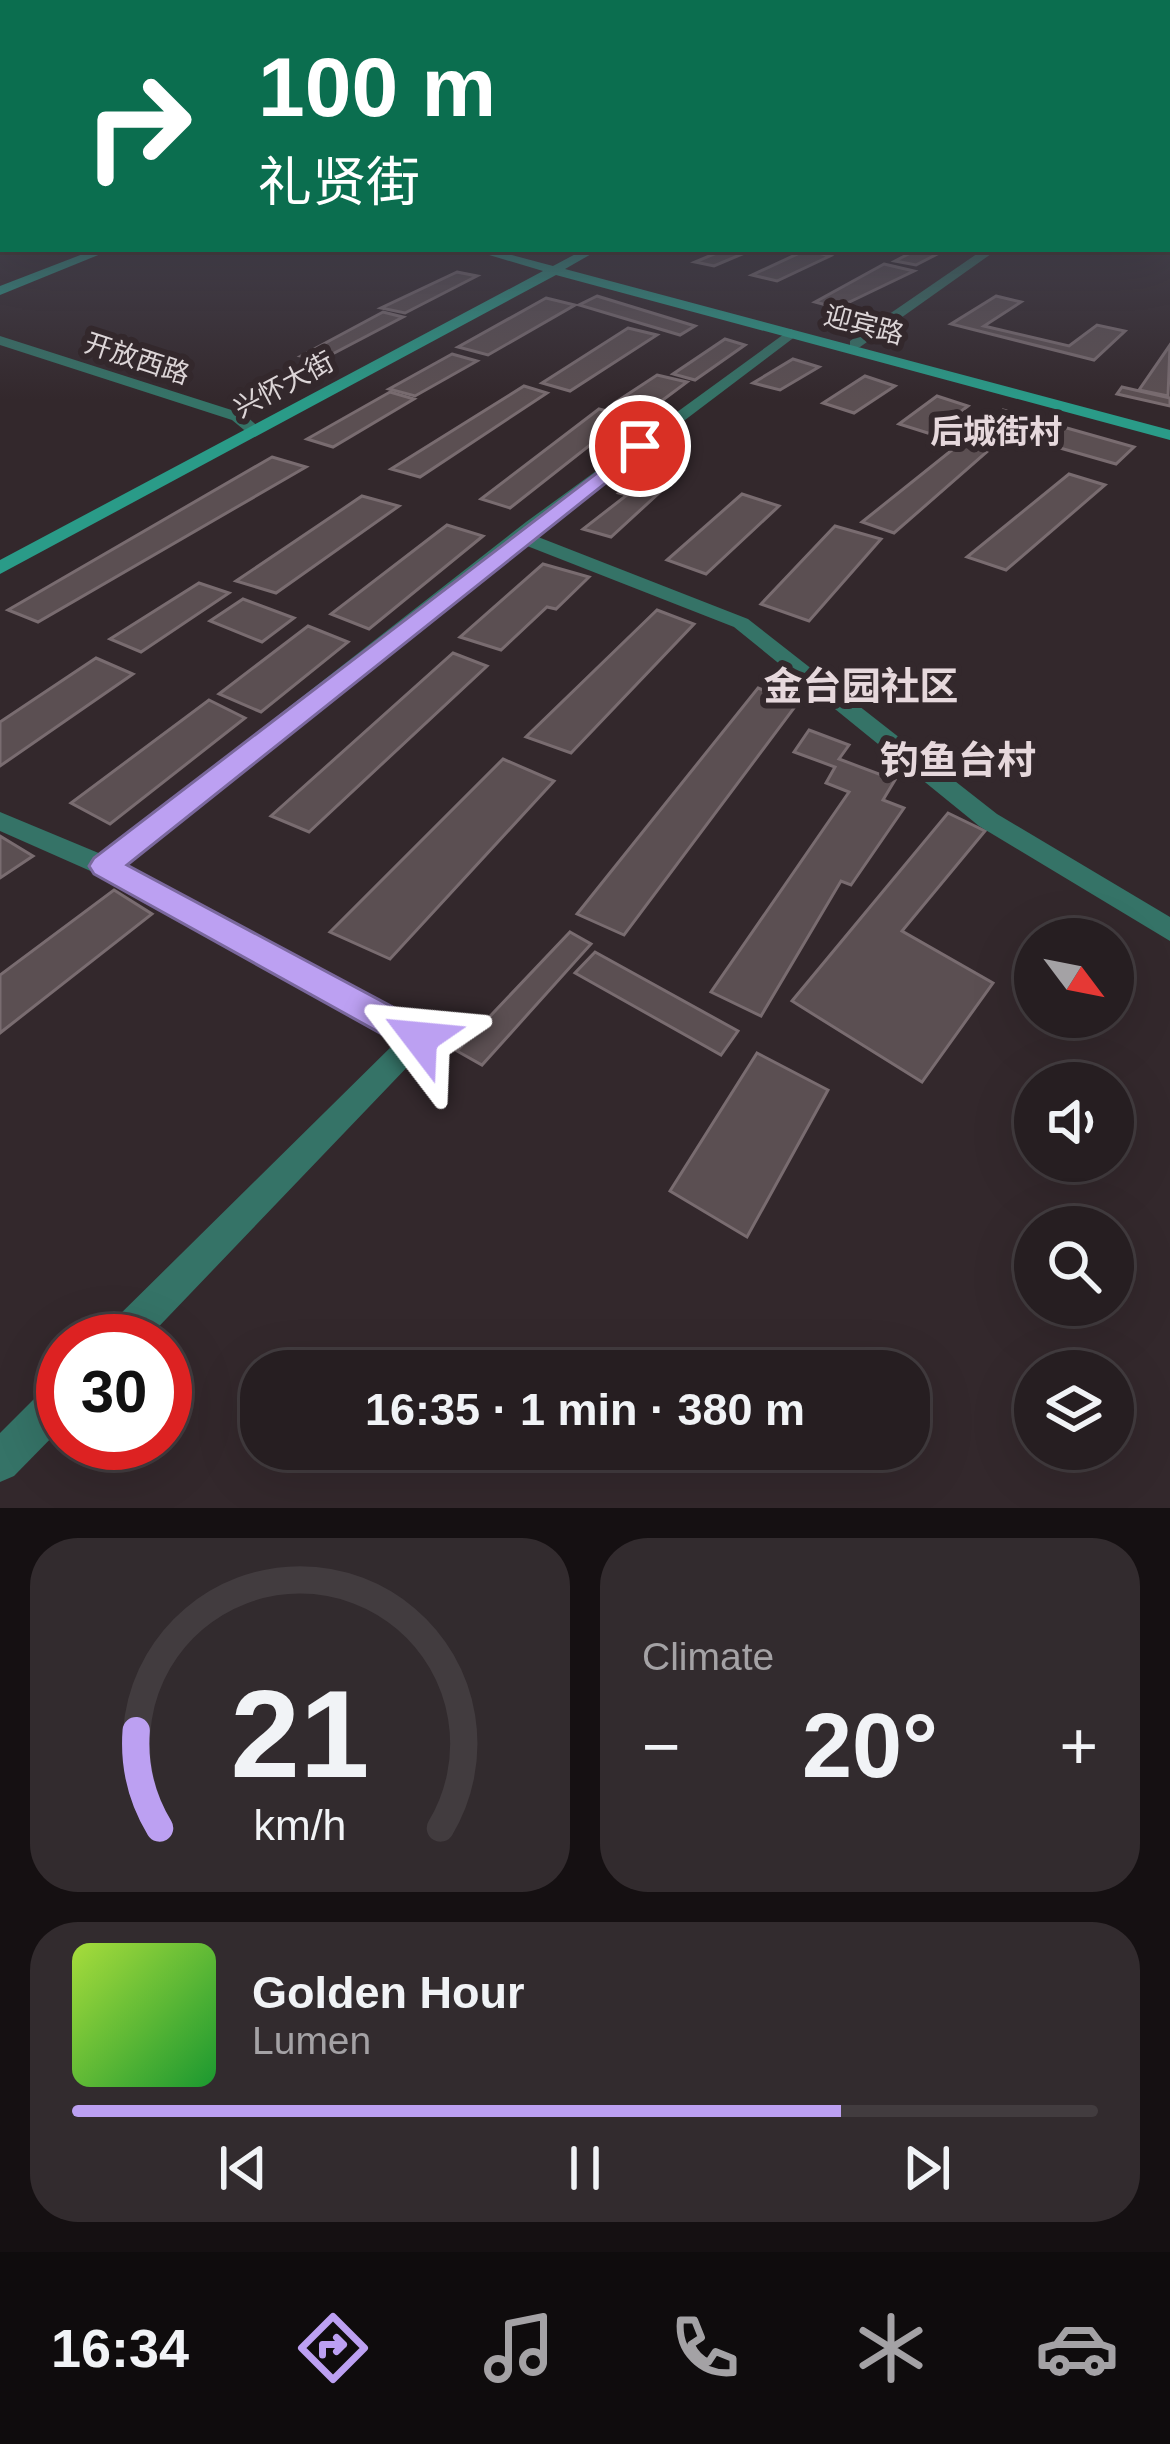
<!DOCTYPE html>
<html lang="en">
<head>
<meta charset="utf-8">
<style>
	body { margin:0; font-family:Helvetica,"Noto Sans SC",sans-serif; background:#322b2e; color:#f1f3f6; height:100vh; display:flex; flex-direction:column; font-size:45px; white-space:nowrap }
	* { box-sizing:border-box; margin:0 }
	p { font-size:39px; color:#a4a2a5 }
	.icon { flex:none; width:66px; height:66px; fill:none; stroke:currentColor; stroke-width:2; stroke-linecap:round; stroke-linejoin:round }
	.map { position:relative; height:1508px; overflow:hidden }
	.drawer { display:flex; flex-direction:column; gap:30px; padding:30px; background:#151012; flex:1 }
	.drawer>* { flex:none }
	.guide { position:absolute; left:0px; top:0px; width:1170px; height:252px; box-shadow:0 12px 48px #0002,0 0 0 3px #423c3f; background:#0b6e4f; color:#fff; overflow:hidden }
	.needle { width:78px; rotate:122deg }
	.tools { position:absolute; left:1014px; top:918px; display:grid; gap:24px }
	.tools a { display:grid; place-items:center; width:120px; height:120px; border-radius:50%; background:#261e21; box-shadow:0 12px 48px #0002,0 0 0 3px #423c3f; font-size:60px }
	.speed { position:absolute; left:36px; top:1314px; display:flex; gap:24px; font-size:60px; font-weight:700; text-align:center }
	.speed>* { display:grid; place-content:center; width:156px; height:156px; border-radius:50%; background:#261e21; box-shadow:0 12px 48px #0002,0 0 0 3px #423c3f; line-height:1 }
	.speed .limit { border:18px solid #d22; background:#fff; color:#111 }
	.pin { position:absolute; display:grid; place-items:center; width:102px; height:102px; color:#fff; margin:-51px; border:6px solid #fff; border-radius:50%; box-shadow:0 3px 12px #0007 }
	.me { position:absolute; width:132px; margin:-66px; rotate:299deg; stroke-linejoin:round; filter:drop-shadow(0 0 9px #0008) }
	.turn { display:flex; align-items:center; gap:42px; height:252px; padding:0 60px; font-size:54px }
	.turn .icon { width:156px; height:156px; stroke-width:2.5 }
	.turn b { display:block; font-size:84px; line-height:102px }
	.big { font-size:90px; font-weight:600; line-height:1.1 }
	.drawer .tile { flex:1; display:flex; flex-direction:column; justify-content:center; gap:18px; min-width:0; padding:0 42px; border-radius:48px; background:#322b2e }
	.drawer .dial { align-items:center; gap:0 }
	.dial svg { height:312px; overflow:visible; fill:none; stroke:#423c3f; stroke-width:7; stroke-linecap:round; text-anchor:middle }
	.dial text { fill:#f1f3f6; stroke:none }
	.song { display:flex; align-items:center; gap:36px }
	.cover { width:144px; height:144px; border-radius:18px; background:linear-gradient(135deg,hsl(80 70% 55%),hsl(130 70% 35%)) }
	.played { height:12px; border-radius:6px; background:linear-gradient(90deg,#bca0f2 75%,#423c3f 75%) }
	.keys { display:flex; justify-content:space-around; direction:ltr }
	.heat { display:flex; justify-content:space-between; align-items:center; font-size:66px; direction:ltr }
	.drawer .tiles { flex:1; display:grid; gap:30px; grid-template-columns:1fr 1fr }
	.tile:last-child { grid-column:span 2 }
	.trip { position:absolute; left:240px; top:1350px; width:690px; height:120px; border-radius:48px; background:#261e21; box-shadow:0 12px 48px #0002,0 0 0 3px #423c3f; font-weight:600; line-height:120px; text-align:center }
	.menu { display:flex; height:192px; justify-content:space-around; align-items:center; background:#0f0c0d; color:#a4a2a5 }
	.menu .icon { width:84px; height:84px }
	.menu .selected { color:#bca0f2 }
	.menu b { font-size:54px; color:#f1f3f6 }
	.map>svg:first-child { display:block }
</style>
</head>
<body>
<div class="map">
<svg width="1170" height="1508" viewBox="0 0 1170 1508">
	<rect width="100%" height="100%" fill="#33282c"/>
	<g fill="#5b4f52" stroke="#796c70" stroke-width="3">
		<polygon points="726,249 754,249 714,266 695,262"/>
		<polygon points="918,249 947,249 916,265 895,261"/>
		<polygon points="806,250 830,256 777,281 752,275"/>
		<polygon points="884,264 914,271 837,308 815,302"/>
		<polygon points="457,272 477,276 405,313 381,308"/>
		<polygon points="597,296 695,326 680,335 579,305"/>
		<polygon points="996,296 1021,302 984,326 1069,346 1097,325 1125,331 1094,360 951,324"/>
		<polygon points="546,298 575,305 488,355 458,347"/>
		<polygon points="383,312 403,317 321,360 301,356"/>
		<polygon points="628,328 657,335 570,391 542,383"/>
		<polygon points="725,339 745,345 695,380 673,374"/>
		<polygon points="1170,345 1168,396 1139,390"/>
		<polygon points="452,354 477,361 415,396 389,389"/>
		<polygon points="793,359 819,367 780,390 753,383"/>
		<polygon points="657,375 687,382 648,411 616,402"/>
		<polygon points="865,376 895,386 854,413 823,403"/>
		<polygon points="524,386 547,393 420,477 391,469"/>
		<polygon points="1122,387 1170,398 1170,406 1117,394"/>
		<polygon points="390,392 414,399 333,447 307,439"/>
		<polygon points="937,396 968,406 931,434 899,424"/>
		<polygon points="599,409 627,416 510,508 481,499"/>
		<polygon points="1003,410 1134,447 1116,464 983,426"/>
		<polygon points="962,442 989,450 894,533 862,522"/>
		<polygon points="272,457 306,467 38,622 8,610"/>
		<polygon points="656,463 683,471 611,537 583,529 627,495 619,493"/>
		<polygon points="1069,474 1105,485 1006,570 967,557"/>
		<polygon points="742,494 779,506 706,574 667,560"/>
		<polygon points="362,496 399,506 276,593 236,581"/>
		<polygon points="447,525 483,536 369,629 331,614"/>
		<polygon points="835,526 881,539 809,621 761,604"/>
		<polygon points="543,564 589,577 556,609 547,607 501,650 460,637"/>
		<polygon points="199,583 229,593 141,652 110,639"/>
		<polygon points="243,599 294,618 262,642 210,621"/>
		<polygon points="657,610 694,624 571,753 526,737"/>
		<polygon points="308,626 348,642 261,712 219,694"/>
		<polygon points="453,653 487,666 309,832 271,816"/>
		<polygon points="96,658 133,674 0,766 0,722"/>
		<polygon points="758,688 797,704 624,935 577,914"/>
		<polygon points="209,700 245,718 110,824 71,803"/>
		<polygon points="809,730 849,745 839,759 895,780 883,800 904,808 851,885 841,881 761,1016 711,992 849,792 826,783 835,767 794,752"/>
		<polygon points="503,759 554,781 390,959 330,932"/>
		<polygon points="948,813 985,831 902,931 993,983 922,1082 792,1001"/>
		<polygon points="0,836 33,856 0,878"/>
		<polygon points="114,890 152,914 0,1033 0,975"/>
		<polygon points="570,932 591,944 482,1065 457,1051"/>
		<polygon points="595,952 738,1031 721,1055 575,973"/>
		<polygon points="757,1053 828,1090 747,1237 670,1191"/>
	</g>
	<g fill="none" stroke-linecap="round" stroke-linejoin="round">
		<g fill="#357367" fill-rule="evenodd">
			<rect x="1167" y="238" width="3" height="8"/>
			<polygon points="984,249 998,249 860,347 850,347 850,341"/>
			<polygon points="791,329 798,333 796,336 533,535 748,619 997,814 1170,917 1170,941 979,826 734,627 522,544 123,865 431,1029 435,1038 145,1341 100,1341 106,1328 398,1040 95,873 0,831 0,812 101,854 526,522"/>
			<polygon points="63,1378 63,1426 14,1476 0,1482 0,1433 49,1384"/>
		</g>
		<polygon fill="#357367" fill-rule="evenodd" points="0,336 244,414 263,431 249,434 232,420 0,345"/>
		<g fill="#2a9b88" fill-rule="evenodd">
			<polygon points="96,249 113,249 0,295 0,286"/>
			<polygon points="469,249 489,249 553,266 585,249 600,249 565,269 1170,430 1170,440 556,275 0,574 0,560 543,271"/>
		</g>
	</g>
	<linearGradient id="sky" x2="0" y2="1"><stop stop-color="#1c1618"/><stop offset="0.47" stop-color="#4a4856"/><stop offset="1" stop-color="#4a4856" stop-opacity="0"/></linearGradient>
	<rect width="1170" height="400" fill="url(#sky)"/>
	<polygon fill="#bca0f2" stroke="#7a689d" stroke-width="3" points="640,440 647,442 647,450 127,865 432,1028 437,1038 432,1048 420,1052 407,1048 94,874 89,866 94,858"/>
	<g text-anchor="middle" stroke-width="12" stroke-linejoin="round" paint-order="stroke">
		<g font-size="27" fill="#dcd5d7" stroke="#33282c">
			<text transform="translate(864 325) rotate(15)" y="9">迎宾路</text>
			<text transform="translate(137 359) rotate(18)" y="9">开放西路</text>
			<text transform="translate(284 385) rotate(-28)" y="9">兴怀大街</text>
		</g>
		<g font-size="33" font-weight="bold" fill="#e6d8dc" stroke="#33282c">
			<text x="996" y="443">后城街村</text>
		</g>
		<g font-size="39" font-weight="bold" fill="#e6d8dc" stroke="#33282c">
			<text x="861" y="700">金台园社区</text>
			<text x="958" y="774">钓鱼台村</text>
		</g>
	</g>
</svg>
<div class="tools">
<a><svg class="needle" viewBox="-14 -14 28 28"><path d="M0-13l5 13h-10z" fill="#e53935"/><path d="M0 13l5-13h-10z" fill="#a4a2a5"/></svg></a>
<a><svg class="icon" aria-label="sound" viewBox="0 0 24 24"><path d="M4 9h4l5-4v14l-5-4H4zM17 9q2 3 0 6"/></svg></a>
<a><svg class="icon" aria-label="search" viewBox="0 0 24 24"><circle cx="10" cy="10" r="6"/><path d="M15 15l6 6"/></svg></a>
<a><svg class="icon" aria-label="layers" viewBox="0 0 24 24"><path d="M12 4l9 5-9 5-9-5zM3 14l9 5 9-5"/></svg></a>
</div>
<div class="speed"><div class="limit">30</div></div>
<div class="pin" style="left:640px;top:446px;background:#d93025"><svg class="icon" aria-label="arrive" viewBox="0 0 24 24"><path d="M6 21V4h12l-3 4 3 4H6"/></svg></div>
<svg class="me" style="left:420px;top:1038px" viewBox="-20 -20 40 40"><path d="M0-17L14 15 0 8-14 15z" fill="#bca0f2" stroke="#fff" stroke-width="4"/></svg>
<div class="trip">16:35 · 1 min · 380 m</div>
<div class="guide">
<div class="turn"><svg class="icon" aria-label="right" viewBox="0 0 24 24"><path d="M7 20v-9h11M14 6l5 5-5 5"/></svg><div><b>100 m</b>礼贤街</div></div>
</div>
</div>
<section class="drawer">
<div class="tiles">
<div class="tile dial"><svg viewBox="0 0 100 80">
<path d="M14 69A42 42 0 1 1 86 69"/>
<path d="M14 69A42 42 0 0 1 8 44" stroke="#bca0f2"/>
<text x="50" y="56" font-size="32" font-weight="700">21</text>
<text x="50" y="72" font-size="11">km/h</text>
</svg></div>
<div class="tile"><p>Climate</p>
<div class="heat"><a>−</a><b class="big">20°</b><a>+</a></div>
</div>
<div class="tile">
<div class="song"><i class="cover"></i><div><b>Golden Hour</b><p>Lumen</p></div></div>
<div class="played"></div>
<div class="keys"><svg class="icon" aria-label="previous" viewBox="0 0 24 24"><path d="M18 5L8 12l10 7zM5 5v14"/></svg><svg class="icon" aria-label="pause" viewBox="0 0 24 24"><path d="M8 5v14M16 5v14"/></svg><svg class="icon" aria-label="next" viewBox="0 0 24 24"><path d="M6 5l10 7-10 7zM19 5v14"/></svg></div>
</div>
</div>
</section>
<nav class="menu">
<b>16:34</b>
<svg class="icon selected" aria-label="directions" viewBox="0 0 24 24"><path d="M12 3l9 9-9 9-9-9zM9 14v-3h6M13 9l2 2-2 2"/></svg>
<svg class="icon" aria-label="music" viewBox="0 0 24 24"><path d="M9 18V5l10-2v13"/><circle cx="6" cy="18" r="3"/><circle cx="16" cy="16" r="3"/></svg>
<svg class="icon" aria-label="phone" viewBox="0 0 24 24"><path d="M5 4h4l2 5-3 2q2 4 5 5l2-3 5 2v4C11 20 4 13 5 4z"/></svg>
<svg class="icon" aria-label="climate" viewBox="0 0 24 24"><path d="M12 3v18M4 7l16 10M4 17L20 7"/></svg>
<svg class="icon" aria-label="car" viewBox="0 0 24 24"><path d="M5 17H2v-5l4-1 3-4h7l3 4 3 1v5h-3M9 17h6M6 11h13"/><circle cx="7" cy="17" r="2"/><circle cx="17" cy="17" r="2"/></svg>
</nav>
</body>
</html>
